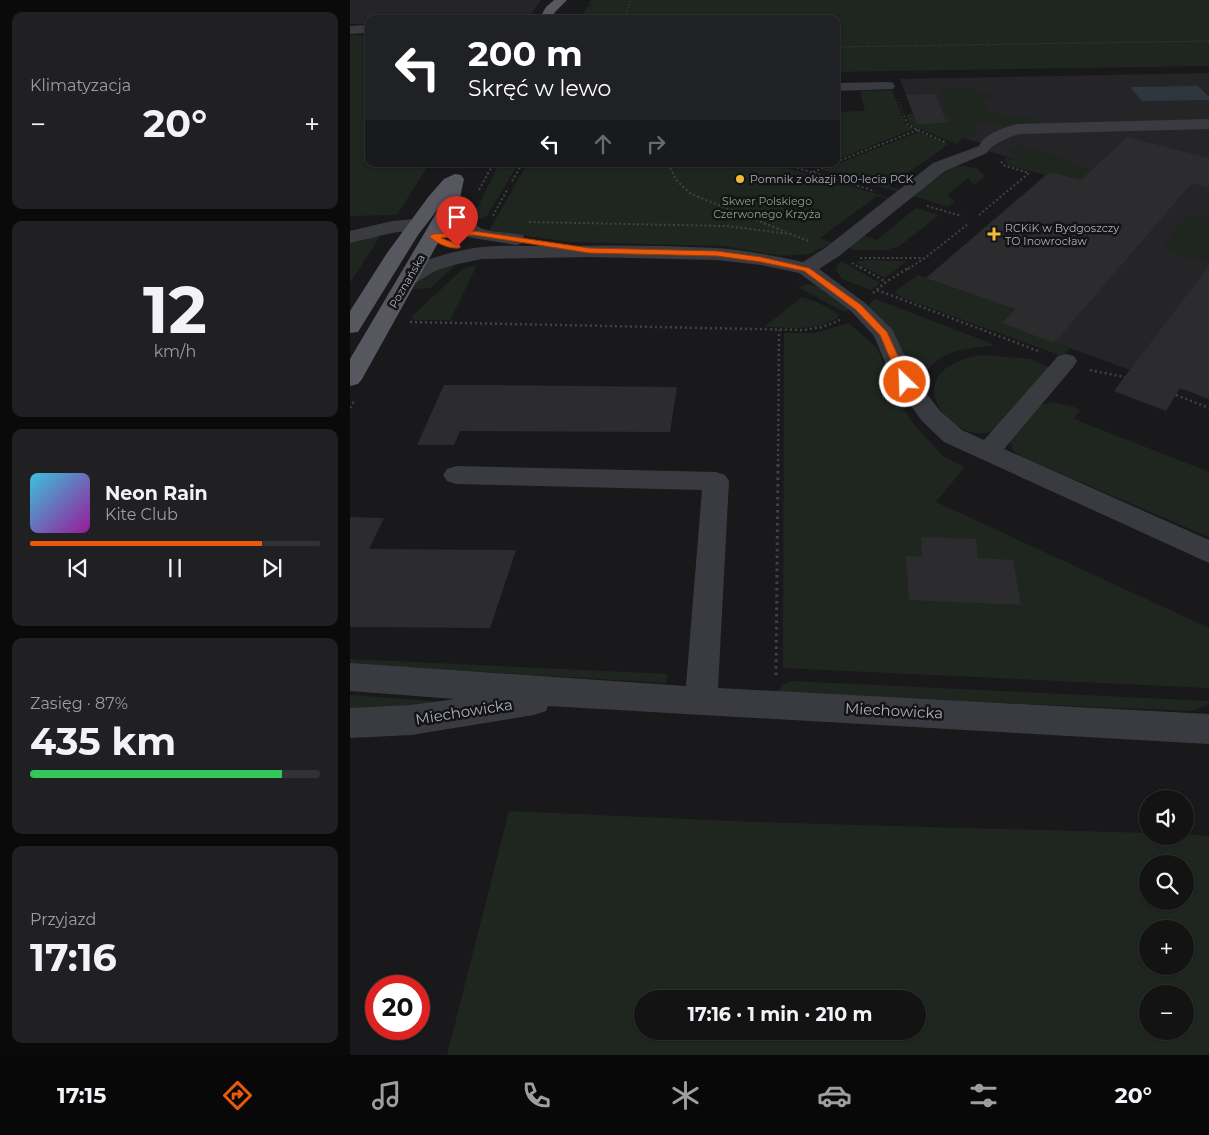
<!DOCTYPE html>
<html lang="pl">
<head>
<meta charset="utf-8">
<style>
	body { margin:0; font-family:Montserrat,sans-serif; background:#202022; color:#f1f3f6; height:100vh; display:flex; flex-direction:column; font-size:19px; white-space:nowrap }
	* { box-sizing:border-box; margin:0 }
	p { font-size:16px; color:#9d9ea0 }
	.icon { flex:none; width:28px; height:28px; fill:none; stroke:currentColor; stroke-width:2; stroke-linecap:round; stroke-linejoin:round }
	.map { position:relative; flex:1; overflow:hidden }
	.panel { display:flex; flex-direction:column; gap:12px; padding:12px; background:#0a0a0b; width:350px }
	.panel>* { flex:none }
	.hud { position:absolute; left:15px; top:15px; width:475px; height:152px; border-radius:10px; box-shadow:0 1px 4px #0004,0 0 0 1px #323234; background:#202124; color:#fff; overflow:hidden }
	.buttons { position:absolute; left:789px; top:790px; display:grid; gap:10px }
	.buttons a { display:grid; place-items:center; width:55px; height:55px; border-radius:50%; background:#131314; box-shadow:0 1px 4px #0004,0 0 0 1px #323234; font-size:25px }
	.speed { position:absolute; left:15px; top:975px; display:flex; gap:10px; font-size:25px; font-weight:700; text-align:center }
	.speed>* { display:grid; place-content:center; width:65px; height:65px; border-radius:50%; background:#131314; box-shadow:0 1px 4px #0004,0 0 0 1px #323234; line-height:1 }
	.speed .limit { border:8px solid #d22; background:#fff; color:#111 }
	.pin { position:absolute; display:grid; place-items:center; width:42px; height:42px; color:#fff; margin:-51px -21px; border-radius:50% 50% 50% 0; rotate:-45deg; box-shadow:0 0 5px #0007 }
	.pin .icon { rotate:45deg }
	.me { position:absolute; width:55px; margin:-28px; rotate:336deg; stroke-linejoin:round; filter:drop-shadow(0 0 4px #0008) }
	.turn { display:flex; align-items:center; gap:18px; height:105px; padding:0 20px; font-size:22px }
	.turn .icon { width:65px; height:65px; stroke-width:2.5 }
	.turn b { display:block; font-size:35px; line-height:42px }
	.lanes { display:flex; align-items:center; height:48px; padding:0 20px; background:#0003; justify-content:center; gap:25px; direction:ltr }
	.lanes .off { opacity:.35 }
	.big { font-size:38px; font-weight:700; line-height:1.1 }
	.panel .widget { flex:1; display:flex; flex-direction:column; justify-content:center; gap:8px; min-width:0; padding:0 18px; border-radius:10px; background:#202022 }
	.panel .dial { align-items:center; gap:0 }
	.dial b { font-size:65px; line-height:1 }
	.song { display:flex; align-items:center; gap:15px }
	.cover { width:60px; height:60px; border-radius:8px; background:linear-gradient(135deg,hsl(190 70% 55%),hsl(300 70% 35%)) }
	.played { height:5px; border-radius:2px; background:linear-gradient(90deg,#ea580c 80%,#323234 80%) }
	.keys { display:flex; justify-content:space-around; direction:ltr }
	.heat { display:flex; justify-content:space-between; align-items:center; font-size:28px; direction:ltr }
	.charge { height:8px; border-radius:4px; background:linear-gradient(90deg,#34c759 87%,#323234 0) }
	.trip { position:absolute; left:284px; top:990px; width:292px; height:50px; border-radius:25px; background:#131314; box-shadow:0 1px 4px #0004,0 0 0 1px #323234; font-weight:700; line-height:50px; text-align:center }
	.tabs { display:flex; height:80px; justify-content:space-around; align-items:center; background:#080808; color:#9d9ea0 }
	.tabs .icon { width:35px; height:35px }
	.tabs .current { color:#ea580c }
	.tabs b { font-size:22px; color:#f1f3f6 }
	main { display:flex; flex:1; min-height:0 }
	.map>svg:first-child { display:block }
</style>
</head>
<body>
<main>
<section class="panel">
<div class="widget"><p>Klimatyzacja</p>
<div class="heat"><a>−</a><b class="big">20°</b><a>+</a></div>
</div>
<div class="widget dial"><b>12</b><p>km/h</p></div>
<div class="widget">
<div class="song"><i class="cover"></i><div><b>Neon Rain</b><p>Kite Club</p></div></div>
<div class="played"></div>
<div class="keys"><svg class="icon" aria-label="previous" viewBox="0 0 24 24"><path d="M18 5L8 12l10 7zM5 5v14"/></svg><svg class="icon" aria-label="pause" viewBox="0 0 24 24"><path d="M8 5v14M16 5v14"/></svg><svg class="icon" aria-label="next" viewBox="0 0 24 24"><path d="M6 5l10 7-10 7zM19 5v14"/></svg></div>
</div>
<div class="widget"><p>Zasięg · 87%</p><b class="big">435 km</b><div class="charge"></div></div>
<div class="widget"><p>Przyjazd</p><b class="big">17:16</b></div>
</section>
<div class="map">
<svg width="859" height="1055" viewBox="0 0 859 1055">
	<rect width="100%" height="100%" fill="#19191b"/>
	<g fill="#252528">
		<polygon points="0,0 191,0 178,19 19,19 19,24 0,24"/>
		<polygon points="859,73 859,399 652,323 576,278 699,172 696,170 697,168 637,151 643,146 613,138 606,123 567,124 550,79"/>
	</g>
	<g fill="#1f2620" fill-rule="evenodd">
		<polygon points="241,0 859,0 859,66 486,72 486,19 231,19 237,7 241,6 239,4"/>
		<polygon points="0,35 19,35 19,164 79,164 47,215 0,216"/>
		<polygon points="626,89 628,92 639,94 643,99 633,101 638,112 649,113 650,116 677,116 682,117 685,122 650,126 642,121 619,127 628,132 618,139 613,138 607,143 611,144 610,145 560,125 556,114 563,114 567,124 602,123 592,101 590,90"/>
		<polygon points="542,90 556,125 564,129 486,160 486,112 515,111 510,91"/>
		<polygon points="569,132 599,144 539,186 550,190 549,192 472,170"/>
		<polygon points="666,145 713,158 744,171 740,183 700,172 695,175 658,165 654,158 666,159 671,155 657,150"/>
		<polygon points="149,164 168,164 137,216 130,219 123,217"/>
		<polygon points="177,164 423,164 540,198 538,199 527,196 470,238 482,243 459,254 432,256 373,246 221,242 139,231"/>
		<polygon points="614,166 628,169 635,176 624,185 618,178 598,194 604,202 598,207 563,196 601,167"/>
		<polygon points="566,208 589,215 548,247 535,250 504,250 499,247 513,235 527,240"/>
		<path d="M847,215L859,218V263C845,259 825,257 815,245L816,241L836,216Z"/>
		<polygon points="32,233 0,283 0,242"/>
		<polygon points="717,255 652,323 720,348 712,356 553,298 544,292 568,275 632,297"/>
		<polygon points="516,260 557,261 535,278 505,262"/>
		<polygon points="491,261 530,283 521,290 492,279 486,270 488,265"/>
		<path d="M109,262L80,288L63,289C69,272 94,267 109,262Z"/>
		<polygon points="127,265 100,320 64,320 61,317 114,268"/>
		<polygon points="458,284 467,286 500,308 497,311 492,311 448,287"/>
		<path d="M452,297L469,303L490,315C471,333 438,327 414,327Z"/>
		<path d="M525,299L643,344V346C620,347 595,350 579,368C575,372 573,380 570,386H565L516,307Z"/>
		<polygon points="499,323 527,348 553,409 567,428 594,457 615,467 586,502 859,628 859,688 433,668 434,333 464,333"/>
		<path d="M632,355L680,359L701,368C691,379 655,425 645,430C605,450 538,370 632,355Z"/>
		<polygon points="702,402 724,407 730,410 724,419 859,472 859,537 672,457 663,451 660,439 687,406"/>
		<polygon points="0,659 318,674 316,683 0,664"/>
		<polygon points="442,681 859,701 859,704 841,711 427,693 432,685"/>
		<polygon points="0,695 84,701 82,708 0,714"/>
		<path d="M159,811L404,822L797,833L798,836H835V834L859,836V1055H97ZM798,864H835V901H798ZM798,929H835V966H798ZM798,994H835V1031H798ZM292,999H568V1031H292Z"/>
	</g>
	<polygon fill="#2e373f" points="848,86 859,97 859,100 792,101 780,87"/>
	<g fill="#2c2c2f">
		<polygon points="585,94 597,123 567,124 556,95"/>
		<polygon points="777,137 859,158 859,188 842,183 704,343 652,323 666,309 576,278 700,172 731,180"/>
		<polygon points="859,266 859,399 830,388 816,411 764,391"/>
		<polygon points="94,385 128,385 327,387 320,432 110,431 104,445 67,445"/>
		<polygon points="0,517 34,518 19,549 166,550 140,628 0,627"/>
		<polygon points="571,537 626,539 628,558 663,560 671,605 559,600 556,556 572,557"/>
	</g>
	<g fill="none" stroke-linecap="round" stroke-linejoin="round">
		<g stroke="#404247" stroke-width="1" stroke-dasharray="1 2" stroke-linecap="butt">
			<polyline points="274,19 281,0"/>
			<polyline points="486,47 859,41"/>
			<polyline points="548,99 555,117"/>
		</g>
		<g stroke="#404247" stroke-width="2" stroke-dasharray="2 2.5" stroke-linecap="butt">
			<polyline points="568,130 595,142"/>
			<polyline points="486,162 568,130 558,125 554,116"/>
			<polyline points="318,164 327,181 341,194 436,232"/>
			<polyline points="434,164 525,191"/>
			<polyline points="463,172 483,164"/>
			<polyline points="162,181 172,164"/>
			<polyline points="129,190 143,164"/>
			<polyline points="577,206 612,216"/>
			<polyline points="629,215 679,173 653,165 650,159"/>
			<polyline points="143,216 158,188"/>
			<polyline points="179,222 376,226 440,234 459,241"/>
			<polyline points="510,258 574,258"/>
			<polyline points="502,263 512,269"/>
			<polyline points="558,269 575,258 618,224"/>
		</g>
		<g stroke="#404247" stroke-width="2.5" stroke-dasharray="2 3" stroke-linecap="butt">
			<polyline points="510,267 536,282"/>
			<polyline points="527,290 691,352"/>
			<polyline points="523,293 536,282 560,267"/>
			<polyline points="60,322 454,330 473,327 490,320"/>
			<polyline points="740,370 775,377"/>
			<polyline points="826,395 859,408"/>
			<polyline points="0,408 4,401"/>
			<polyline points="428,466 429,330"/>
		</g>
		<polyline stroke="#404247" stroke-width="3" stroke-dasharray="2.5 4" stroke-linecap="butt" points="426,675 428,464"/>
		<g fill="#3a3b40" fill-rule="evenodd">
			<polygon points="19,25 19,33 0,34 0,26"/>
			<polygon points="538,82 543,83 545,86 543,89 486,91 486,83"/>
			<path d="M859,119V129L669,134C658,138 642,144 637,153L595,171L489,256L469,269L515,303L542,329L566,380L590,411L612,430L634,440L708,356L716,354L724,356L727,361L724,366L654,449L859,540V563L594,442L572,421L543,381L524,336L501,311L449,273L411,265L367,260L239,257L132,259L103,265L85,271L65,283L58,285L51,283L48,279C61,260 109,250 132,247C154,245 177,246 200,246C255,245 312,245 367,248C396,250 424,256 453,262L475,248L583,163L629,146C635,133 654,128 667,124Z"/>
			<path d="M99,202C113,205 118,220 129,227C137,233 162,232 173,235L175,239L173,243L166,245L117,237L90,207L93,203Z"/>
			<polygon points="65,219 72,221 74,225 72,229 42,233 0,243 0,231 42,221"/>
			<polygon points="106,466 366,472 375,475 379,481 368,688 859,714 859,744 198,706 196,711 184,715 61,735 0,738 0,708 61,705 105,699 0,691 0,663 336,686 352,490 106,484 97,481 93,475 97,469"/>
		</g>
		<g fill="#56575f" fill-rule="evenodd">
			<polygon points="204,0 217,0 205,12 201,19 189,19 196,7"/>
			<polygon points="105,174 111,175 114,179 108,207 12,379 8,384 0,386 0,359 91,205 68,235 8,332 0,333 0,311 37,253 79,196 94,179"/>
		</g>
	</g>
	<path fill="#ea580c" stroke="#983908" d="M124,231L239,248L367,251L411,257L459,268L511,305L537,332L560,382L555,384L550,382L530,335L505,309L454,271L411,262L367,256L239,253L124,235L91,238L110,245V248C99,249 87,244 79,236L83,234Z"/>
	<g fill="#f3bb38" stroke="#141416" stroke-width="2">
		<circle cx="390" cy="179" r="5"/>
		<path d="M641.5 226.5h5v5h5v5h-5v5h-5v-5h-5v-5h5z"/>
	</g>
	<g text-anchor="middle" stroke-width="5" stroke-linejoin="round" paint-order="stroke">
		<g font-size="11" fill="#abafbb" stroke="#141416" text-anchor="start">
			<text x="400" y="183">Pomnik z okazji 100-lecia PCK</text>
			<text x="655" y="232">RCKiK w Bydgoszczy<tspan x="655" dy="13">TO Inowrocław</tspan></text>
		</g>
		<g font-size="11" fill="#82a686" stroke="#141416">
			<text x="417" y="205">Skwer Polskiego<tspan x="417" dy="13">Czerwonego Krzyża</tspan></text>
		</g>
		<g font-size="11" fill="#abafbb" stroke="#141416">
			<text transform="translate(57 281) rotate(-60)" y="4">Poznańska</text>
		</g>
		<g font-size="15" fill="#abafbb" stroke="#141416">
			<text transform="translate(544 711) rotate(3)" y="5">Miechowicka</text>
			<text transform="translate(114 712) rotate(-9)" y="5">Miechowicka</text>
		</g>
	</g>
</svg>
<div class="buttons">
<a><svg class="icon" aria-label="sound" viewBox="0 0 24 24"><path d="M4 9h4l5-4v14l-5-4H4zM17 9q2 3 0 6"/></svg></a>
<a><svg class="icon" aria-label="search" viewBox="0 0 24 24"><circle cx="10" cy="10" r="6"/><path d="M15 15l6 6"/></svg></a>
<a>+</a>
<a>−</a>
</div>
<div class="speed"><div class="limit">20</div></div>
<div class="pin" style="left:107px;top:247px;background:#d93025"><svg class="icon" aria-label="arrive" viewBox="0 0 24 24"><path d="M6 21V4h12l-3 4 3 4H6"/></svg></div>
<svg class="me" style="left:555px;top:382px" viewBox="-20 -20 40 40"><circle r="17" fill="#ea580c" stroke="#fff" stroke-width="3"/><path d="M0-11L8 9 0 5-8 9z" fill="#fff"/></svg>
<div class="trip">17:16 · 1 min · 210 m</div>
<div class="hud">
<div class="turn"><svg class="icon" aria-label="left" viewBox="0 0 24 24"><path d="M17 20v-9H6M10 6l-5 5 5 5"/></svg><div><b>200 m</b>Skręć w lewo</div></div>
<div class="lanes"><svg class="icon" aria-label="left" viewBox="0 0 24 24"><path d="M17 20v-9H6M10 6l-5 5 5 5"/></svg><svg class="icon off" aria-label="ahead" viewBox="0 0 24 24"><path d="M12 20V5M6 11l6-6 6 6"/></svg><svg class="icon off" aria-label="right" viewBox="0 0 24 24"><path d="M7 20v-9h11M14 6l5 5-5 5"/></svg></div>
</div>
</div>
</main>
<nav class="tabs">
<b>17:15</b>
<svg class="icon current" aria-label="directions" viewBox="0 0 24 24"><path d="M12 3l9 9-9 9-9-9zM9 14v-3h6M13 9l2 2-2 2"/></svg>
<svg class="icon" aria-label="music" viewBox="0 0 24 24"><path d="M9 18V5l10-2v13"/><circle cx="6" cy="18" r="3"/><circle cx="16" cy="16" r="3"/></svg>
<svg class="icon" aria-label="phone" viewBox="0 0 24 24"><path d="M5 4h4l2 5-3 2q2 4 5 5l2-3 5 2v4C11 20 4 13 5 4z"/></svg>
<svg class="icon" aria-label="climate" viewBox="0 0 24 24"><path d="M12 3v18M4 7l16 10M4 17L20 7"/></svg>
<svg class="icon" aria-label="car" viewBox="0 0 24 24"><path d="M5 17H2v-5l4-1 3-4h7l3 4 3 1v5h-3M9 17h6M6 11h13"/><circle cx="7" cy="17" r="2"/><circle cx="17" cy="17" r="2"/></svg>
<svg class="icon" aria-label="filters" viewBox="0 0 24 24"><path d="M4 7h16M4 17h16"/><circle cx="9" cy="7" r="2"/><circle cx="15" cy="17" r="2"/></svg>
<b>20°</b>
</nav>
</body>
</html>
